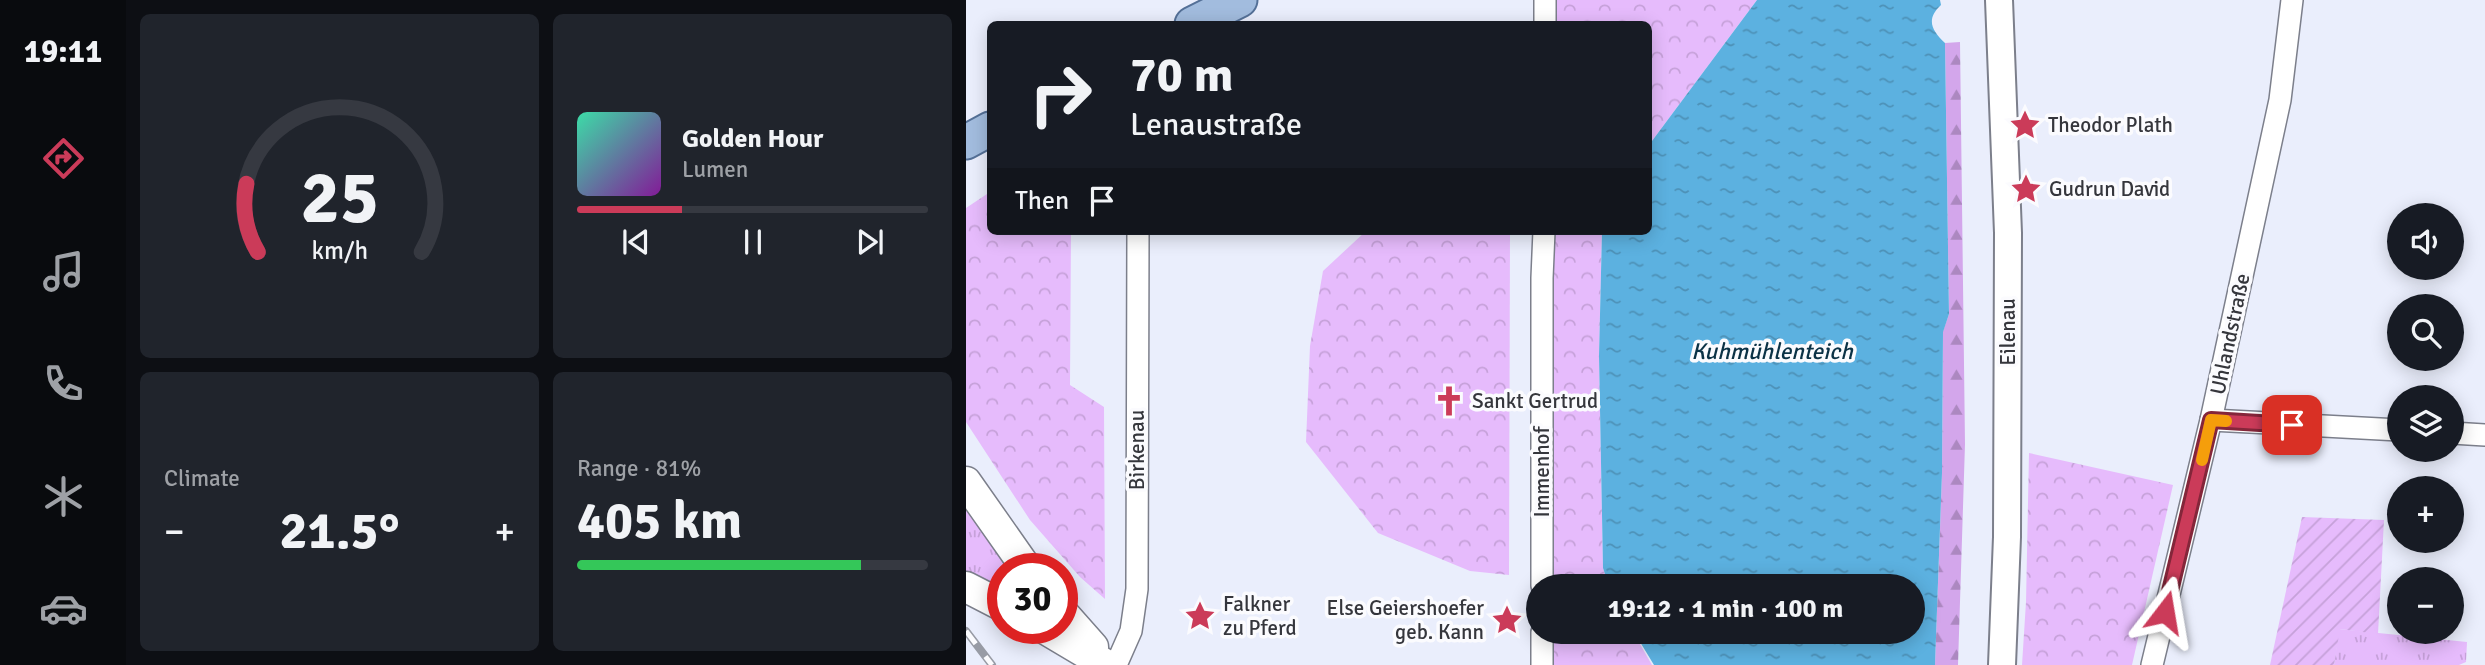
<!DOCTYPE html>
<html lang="en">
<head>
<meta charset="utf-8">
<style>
	body { margin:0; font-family:Signika,sans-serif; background:#20242c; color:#f1f3f6; height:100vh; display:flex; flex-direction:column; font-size:26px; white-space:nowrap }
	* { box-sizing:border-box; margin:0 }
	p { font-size:23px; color:#9ea1a6 }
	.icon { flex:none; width:38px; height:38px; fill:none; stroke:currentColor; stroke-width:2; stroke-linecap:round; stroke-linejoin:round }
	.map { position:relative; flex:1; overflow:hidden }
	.panel { display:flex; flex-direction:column; gap:14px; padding:14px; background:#0d0f14; width:840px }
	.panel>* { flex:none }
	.guide { position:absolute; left:21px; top:21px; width:665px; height:214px; border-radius:10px; box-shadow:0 4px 18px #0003; background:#171b24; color:#f1f3f6; overflow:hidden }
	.buttons { position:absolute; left:1421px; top:203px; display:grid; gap:14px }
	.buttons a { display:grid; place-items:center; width:77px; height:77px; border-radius:50%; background:#171b24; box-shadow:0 4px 18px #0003; font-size:35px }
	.speed { position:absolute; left:21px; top:553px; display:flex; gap:14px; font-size:35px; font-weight:700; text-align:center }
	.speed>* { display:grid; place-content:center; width:91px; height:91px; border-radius:50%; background:#171b24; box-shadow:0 4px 18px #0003; line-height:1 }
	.speed .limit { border:10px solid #d22; background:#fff; color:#111 }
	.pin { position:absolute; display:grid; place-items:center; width:60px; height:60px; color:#fff; margin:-30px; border-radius:14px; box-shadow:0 4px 10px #0006 }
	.me { position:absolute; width:77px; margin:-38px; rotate:14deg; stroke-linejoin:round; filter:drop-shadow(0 0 5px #0008) }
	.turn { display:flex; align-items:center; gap:24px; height:147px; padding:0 28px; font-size:32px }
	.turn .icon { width:91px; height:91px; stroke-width:2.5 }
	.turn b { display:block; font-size:49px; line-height:60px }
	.then { display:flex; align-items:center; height:66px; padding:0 28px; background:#0003; gap:14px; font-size:26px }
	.big { font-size:52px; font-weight:700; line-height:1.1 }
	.panel .tile { flex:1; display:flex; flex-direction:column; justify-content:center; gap:10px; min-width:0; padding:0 24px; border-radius:10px; background:#20242c }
	.panel .dial { align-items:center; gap:0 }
	.dial svg { height:182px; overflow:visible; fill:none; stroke:#363941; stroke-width:7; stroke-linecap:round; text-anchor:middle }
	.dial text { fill:#f1f3f6; stroke:none }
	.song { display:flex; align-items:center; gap:21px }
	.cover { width:84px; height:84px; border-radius:10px; background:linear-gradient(135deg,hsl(160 70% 55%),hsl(290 70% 35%)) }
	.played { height:7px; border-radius:4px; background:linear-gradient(90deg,#cb3b59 30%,#363941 30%) }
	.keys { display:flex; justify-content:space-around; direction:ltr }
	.heat { display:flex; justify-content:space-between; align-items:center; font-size:38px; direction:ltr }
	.charge { height:10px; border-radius:5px; background:linear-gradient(90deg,#34c759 81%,#363941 0) }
	.panel .tiles { flex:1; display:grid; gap:14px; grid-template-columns:repeat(2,1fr) }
	.trip { position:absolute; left:560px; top:574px; width:399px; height:70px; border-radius:35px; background:#171b24; box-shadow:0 4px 18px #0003; font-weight:700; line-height:70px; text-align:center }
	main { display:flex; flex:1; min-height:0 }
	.menu { display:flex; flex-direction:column; width:126px; justify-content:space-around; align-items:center; background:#090b0e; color:#9ea1a6 }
	.menu .icon { width:49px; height:49px }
	.menu .active { color:#cb3b59 }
	.menu b { font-size:32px; color:#f1f3f6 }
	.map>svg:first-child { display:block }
</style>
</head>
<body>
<main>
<nav class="menu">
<b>19:11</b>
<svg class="icon active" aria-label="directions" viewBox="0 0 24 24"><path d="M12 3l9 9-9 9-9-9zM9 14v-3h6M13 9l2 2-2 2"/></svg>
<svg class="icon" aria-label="music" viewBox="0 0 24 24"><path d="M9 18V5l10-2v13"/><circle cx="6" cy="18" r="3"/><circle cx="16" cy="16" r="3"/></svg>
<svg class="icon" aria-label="phone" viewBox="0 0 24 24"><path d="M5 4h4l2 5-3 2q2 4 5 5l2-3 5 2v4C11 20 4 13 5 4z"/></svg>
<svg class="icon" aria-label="climate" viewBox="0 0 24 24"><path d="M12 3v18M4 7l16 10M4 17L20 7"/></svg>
<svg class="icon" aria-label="car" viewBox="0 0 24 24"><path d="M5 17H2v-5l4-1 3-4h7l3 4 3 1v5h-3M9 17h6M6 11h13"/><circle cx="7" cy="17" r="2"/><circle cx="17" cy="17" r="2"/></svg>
</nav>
<section class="panel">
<div class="tiles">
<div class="tile dial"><svg viewBox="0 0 100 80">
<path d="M14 69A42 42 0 1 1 86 69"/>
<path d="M14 69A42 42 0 0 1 9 39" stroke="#cb3b59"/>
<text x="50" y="56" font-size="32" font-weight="700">25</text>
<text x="50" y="72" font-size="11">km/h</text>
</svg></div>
<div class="tile">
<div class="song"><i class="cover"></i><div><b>Golden Hour</b><p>Lumen</p></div></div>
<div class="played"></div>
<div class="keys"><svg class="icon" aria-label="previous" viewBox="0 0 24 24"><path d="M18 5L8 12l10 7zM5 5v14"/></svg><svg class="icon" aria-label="pause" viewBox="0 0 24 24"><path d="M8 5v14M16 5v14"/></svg><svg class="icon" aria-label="next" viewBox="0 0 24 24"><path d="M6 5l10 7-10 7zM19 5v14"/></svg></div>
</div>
<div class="tile"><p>Climate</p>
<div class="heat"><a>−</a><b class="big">21.5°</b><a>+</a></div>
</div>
<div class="tile"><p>Range · 81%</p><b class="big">405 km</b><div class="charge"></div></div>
</div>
</section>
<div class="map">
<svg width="1519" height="665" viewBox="0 0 1519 665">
	<defs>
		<pattern id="grass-tufts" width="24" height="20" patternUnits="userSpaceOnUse" patternTransform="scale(1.75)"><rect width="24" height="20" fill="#e6bbfc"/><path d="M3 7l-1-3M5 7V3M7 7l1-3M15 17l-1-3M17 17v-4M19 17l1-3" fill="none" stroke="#c6a1d9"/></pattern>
		<pattern id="forest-firs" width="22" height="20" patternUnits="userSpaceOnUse" patternTransform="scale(1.75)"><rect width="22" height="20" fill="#d3a6eb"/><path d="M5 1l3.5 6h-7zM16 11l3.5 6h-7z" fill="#ac88c0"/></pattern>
		<pattern id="park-crowns" width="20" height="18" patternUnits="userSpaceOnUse" patternTransform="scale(1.75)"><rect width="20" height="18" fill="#e6bbfc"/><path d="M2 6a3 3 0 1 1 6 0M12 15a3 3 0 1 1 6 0" fill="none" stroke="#c6a1d9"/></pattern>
		<pattern id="garden-furrows" width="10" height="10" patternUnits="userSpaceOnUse" patternTransform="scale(1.75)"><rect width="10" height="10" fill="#e6bbfc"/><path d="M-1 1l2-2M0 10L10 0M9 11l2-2" fill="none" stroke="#c6a1d9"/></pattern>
		<pattern id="water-ripples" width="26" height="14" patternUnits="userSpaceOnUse" patternTransform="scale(1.75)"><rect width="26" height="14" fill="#5cb1e0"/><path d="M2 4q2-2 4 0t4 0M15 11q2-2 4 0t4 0" fill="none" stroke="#4d91b7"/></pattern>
	</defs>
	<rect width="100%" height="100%" fill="#eaeefc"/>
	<g fill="url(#grass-tufts)">
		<polygon points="0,507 46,569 37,569 37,589 0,571"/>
		<polygon points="1373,629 1501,642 1500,662 1493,665 1368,665"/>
	</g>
	<polygon fill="url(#forest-firs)" points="994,42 999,444 992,665 969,665 976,473 977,331 983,314 979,43"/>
	<g fill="url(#park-crowns)">
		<polygon points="590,0 791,0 683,145 682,24 590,24"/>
		<polygon points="24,192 24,231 105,231 104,385 138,407 139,599 114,577 64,520 0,422 0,208"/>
		<polygon points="400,231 544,231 543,575 504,571 412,533 340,442 344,346 357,271"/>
		<polygon points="588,231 636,231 633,356 637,568 643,586 585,586"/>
		<polygon points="1063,453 1207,485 1166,665 1056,665 1060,602"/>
		<polygon points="585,632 667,632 686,665 584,665"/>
	</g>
	<polygon fill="url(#garden-furrows)" points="1336,517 1418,520 1412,634 1374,629 1368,665 1304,665"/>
	<path fill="url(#water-ripples)" d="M791,0H974L975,5C960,19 965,30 979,43L983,314L977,332L976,473L969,665H688L668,632H947V586H643L637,568L633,356L636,231H682L683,145Z"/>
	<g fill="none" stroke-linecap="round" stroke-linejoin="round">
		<g stroke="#7c7f8b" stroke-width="24">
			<g id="minor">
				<polyline points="579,0 579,24"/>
				<polyline points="1245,420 1433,430"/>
				<polyline points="1486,433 1519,435"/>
				<polyline points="576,586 576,278 578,231"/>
				<polyline points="150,665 165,631 171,589 172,231"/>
				<polyline points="576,665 576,632"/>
				<polyline points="1186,665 1245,420 1314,100 1326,0"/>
			</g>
		</g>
		<g stroke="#7c7f8b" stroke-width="30">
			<polyline id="tertiary" points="1033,0 1042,233 1041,537 1036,665"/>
		</g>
		<g stroke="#7c7f8b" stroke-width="33">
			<g id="secondary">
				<polyline points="0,482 61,569"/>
				<polyline points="0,587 37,606"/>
				<polyline points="96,612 127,647"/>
				<polyline points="78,628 140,665"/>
			</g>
		</g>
		<g stroke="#547097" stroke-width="37">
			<g id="primary">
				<polyline points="226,24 274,0"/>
				<polyline points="0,142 24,129"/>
			</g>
		</g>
		<use href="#minor" stroke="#fff" stroke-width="21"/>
		<use href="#tertiary" stroke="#fff" stroke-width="26"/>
		<use href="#secondary" stroke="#fff" stroke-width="30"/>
		<use href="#primary" stroke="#a2bcde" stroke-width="33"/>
		<g stroke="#989ba5" stroke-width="8">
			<polyline id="rail" points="0,631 26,665"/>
		</g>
		<use href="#rail" stroke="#fbfbfe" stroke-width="5" stroke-dasharray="16" stroke-linecap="butt"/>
	</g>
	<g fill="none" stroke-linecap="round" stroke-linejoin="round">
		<g stroke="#84263a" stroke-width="18">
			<polyline id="route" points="1199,612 1245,420 1326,425"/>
		</g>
		<use href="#route" stroke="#cb3b59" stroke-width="12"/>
		<polyline stroke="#f59e0b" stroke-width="12" points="1236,460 1245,420 1260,421"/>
	</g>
	<defs>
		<g id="sight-bare" transform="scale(2.415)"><path d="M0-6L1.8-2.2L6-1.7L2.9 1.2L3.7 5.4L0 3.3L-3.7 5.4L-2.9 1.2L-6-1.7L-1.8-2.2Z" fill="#cb3b59" stroke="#fbfbfe" stroke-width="2.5" paint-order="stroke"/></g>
		<g id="church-bare" transform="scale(2.415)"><path d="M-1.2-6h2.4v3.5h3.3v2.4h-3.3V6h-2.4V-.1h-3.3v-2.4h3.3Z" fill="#cb3b59" stroke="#fbfbfe" stroke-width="2.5" paint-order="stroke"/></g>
	</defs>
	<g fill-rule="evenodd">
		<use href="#sight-bare" x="1059" y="125"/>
		<use href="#sight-bare" x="1060" y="189"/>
		<use href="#church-bare" x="483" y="401"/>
		<use href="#sight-bare" x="234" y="616"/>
		<use href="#sight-bare" x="541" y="620"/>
	</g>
	<g text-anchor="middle" stroke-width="7" stroke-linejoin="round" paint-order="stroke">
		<g font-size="21" fill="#35363c" stroke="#fbfbfe" text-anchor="start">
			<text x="1082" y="132">Theodor Plath</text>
			<text x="1083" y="196">Gudrun David</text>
			<text x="506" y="408">Sankt Gertrud</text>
			<text x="257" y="611">Falkner<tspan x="257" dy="24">zu Pferd</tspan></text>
			<text x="518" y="615" text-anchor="end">Else Geiershoefer<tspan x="518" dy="24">geb. Kann</tspan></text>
		</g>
		<g font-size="21" fill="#35363c" stroke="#fbfbfe">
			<text transform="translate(1042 332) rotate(-90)" y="7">Eilenau</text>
			<text transform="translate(1264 334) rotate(-78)" y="7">Uhlandstraße</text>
			<text transform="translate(171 450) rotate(-90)" y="7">Birkenau</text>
			<text transform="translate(576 472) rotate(-90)" y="7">Immenhof</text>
		</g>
		<g font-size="23" font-style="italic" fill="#0b3246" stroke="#fbfbfe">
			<text x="806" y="359">Kuhmühlenteich</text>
		</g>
	</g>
</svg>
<div class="buttons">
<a><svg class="icon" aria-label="sound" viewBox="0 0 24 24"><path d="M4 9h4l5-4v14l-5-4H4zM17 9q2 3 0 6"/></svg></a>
<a><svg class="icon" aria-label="search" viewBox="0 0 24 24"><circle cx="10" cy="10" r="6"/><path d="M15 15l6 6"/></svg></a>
<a><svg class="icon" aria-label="layers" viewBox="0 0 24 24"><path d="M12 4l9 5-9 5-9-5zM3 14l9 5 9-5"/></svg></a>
<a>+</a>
<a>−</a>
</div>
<div class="speed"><div class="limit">30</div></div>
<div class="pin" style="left:1326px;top:425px;background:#d93025"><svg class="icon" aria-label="arrive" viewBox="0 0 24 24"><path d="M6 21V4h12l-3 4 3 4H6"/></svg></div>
<svg class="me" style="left:1199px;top:612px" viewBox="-20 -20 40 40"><path d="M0-17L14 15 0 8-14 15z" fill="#cb3b59" stroke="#fff" stroke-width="4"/></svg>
<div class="trip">19:12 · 1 min · 100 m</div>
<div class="guide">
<div class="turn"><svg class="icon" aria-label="right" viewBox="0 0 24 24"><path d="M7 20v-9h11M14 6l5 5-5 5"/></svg><div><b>70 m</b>Lenaustraße</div></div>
<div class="then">Then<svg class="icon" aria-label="arrive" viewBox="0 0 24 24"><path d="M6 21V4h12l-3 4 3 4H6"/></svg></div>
</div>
</div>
</main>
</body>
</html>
